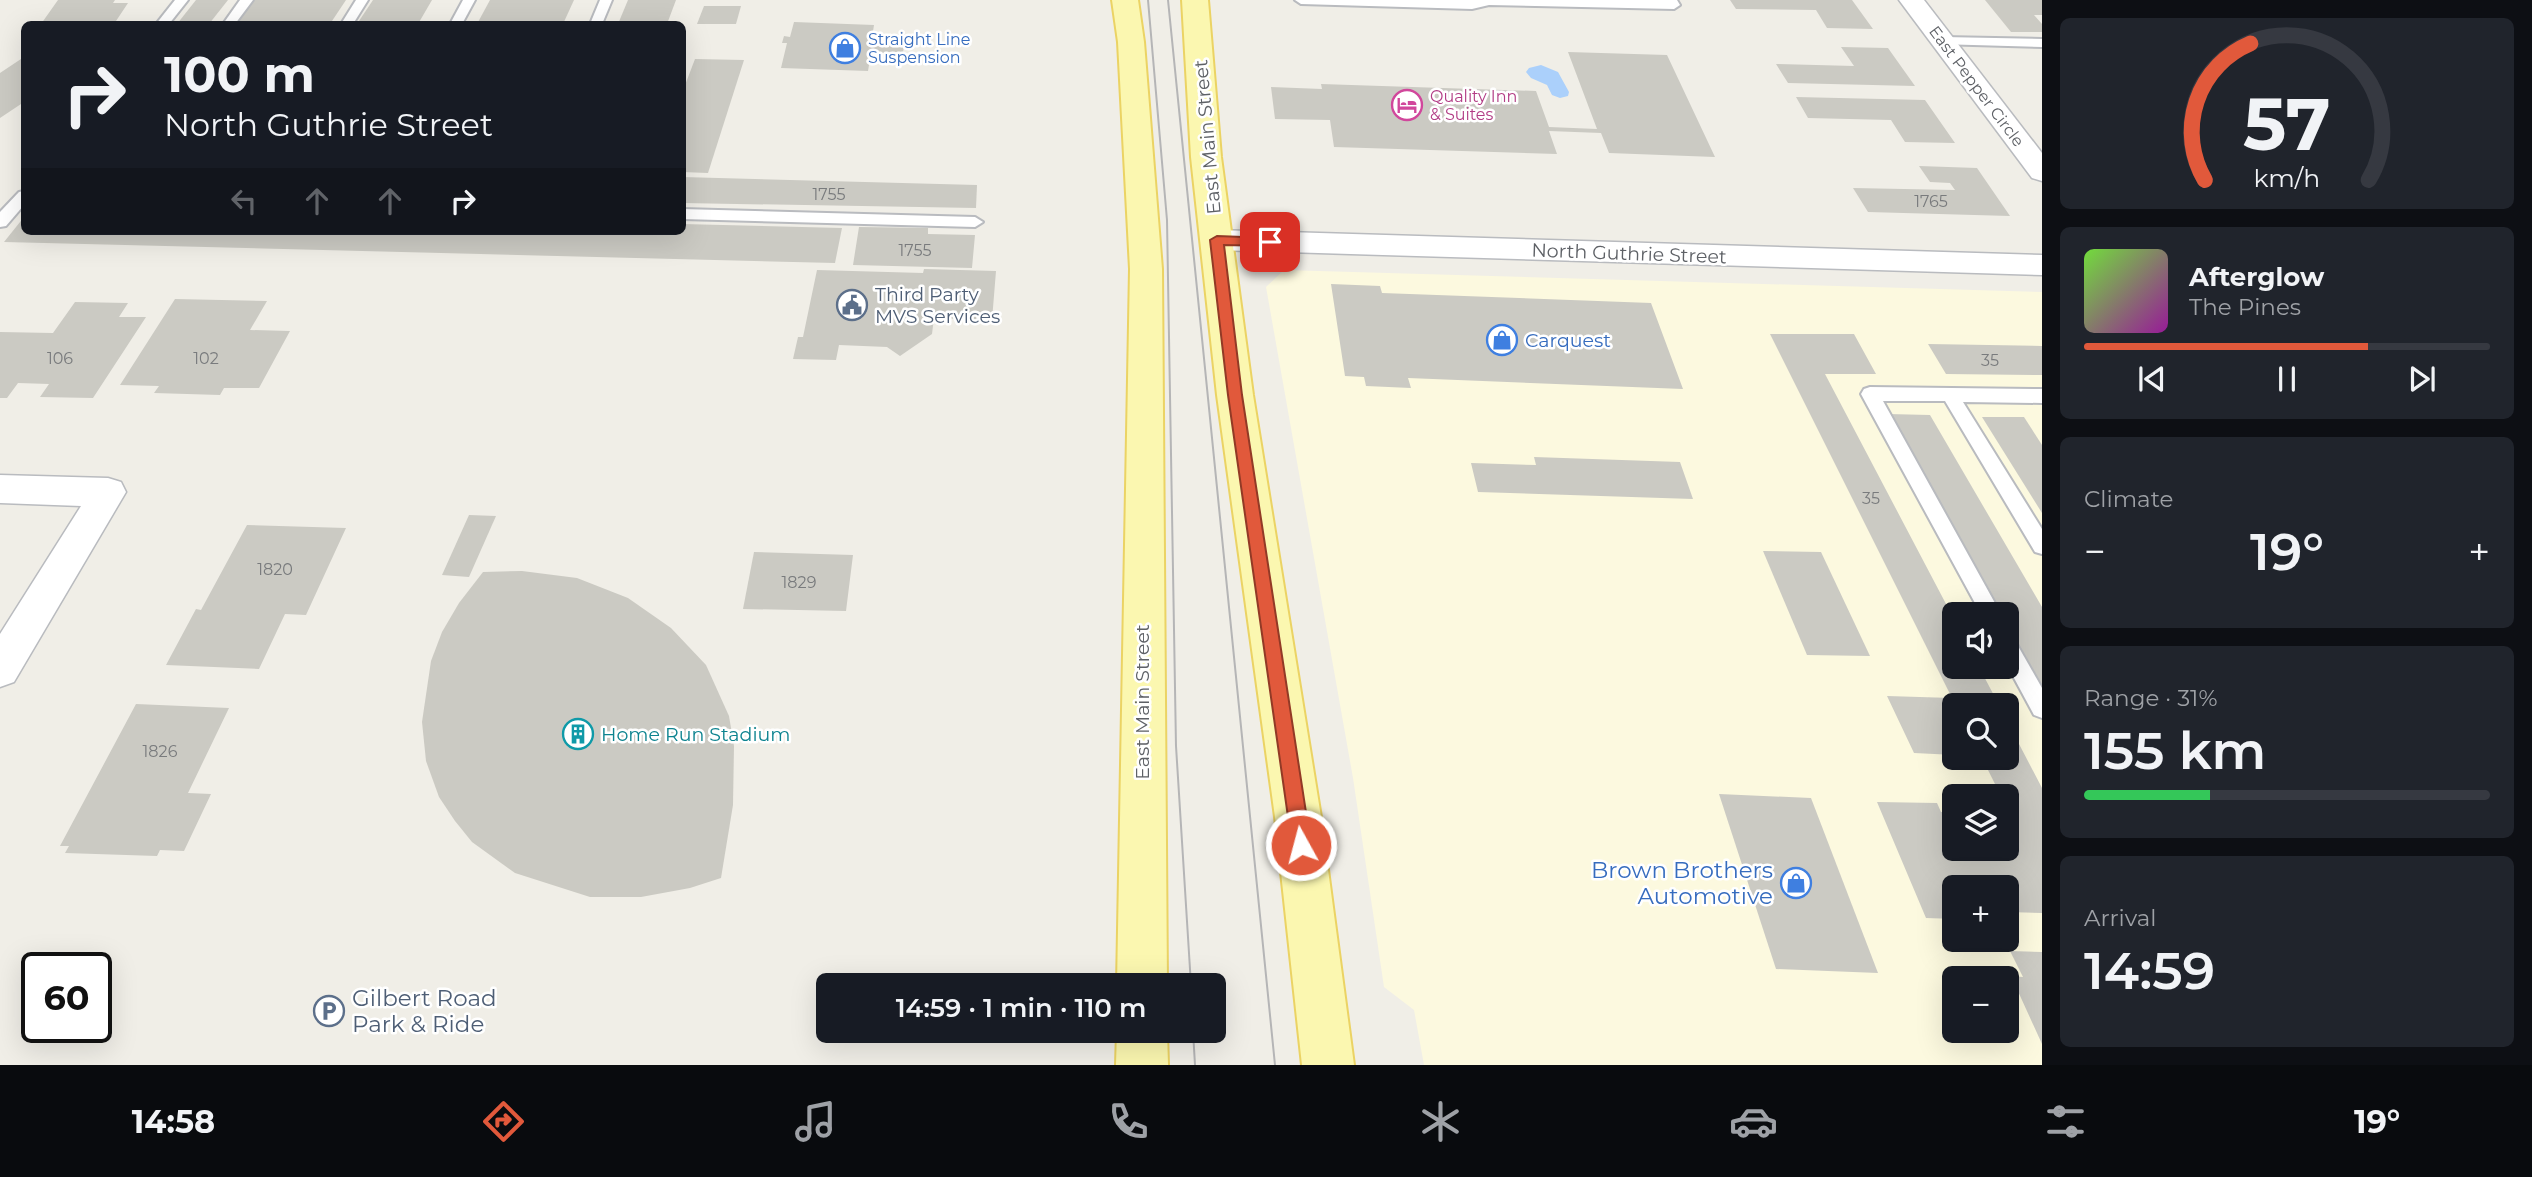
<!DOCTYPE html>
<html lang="en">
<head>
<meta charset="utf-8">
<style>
	body { margin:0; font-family:Montserrat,sans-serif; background:#20242c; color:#f1f3f6; height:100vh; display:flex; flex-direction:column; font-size:26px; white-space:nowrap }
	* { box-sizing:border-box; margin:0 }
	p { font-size:23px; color:#9ea1a6 }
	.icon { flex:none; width:38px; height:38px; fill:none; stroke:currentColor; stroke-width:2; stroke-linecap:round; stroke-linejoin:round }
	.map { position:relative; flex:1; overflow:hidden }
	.panel { display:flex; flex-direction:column; gap:18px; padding:18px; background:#0d0f14; width:490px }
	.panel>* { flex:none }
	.top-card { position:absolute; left:21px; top:21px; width:665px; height:214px; border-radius:10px; box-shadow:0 7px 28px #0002; background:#171b24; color:#f1f3f6; overflow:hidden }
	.buttons { position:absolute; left:1942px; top:602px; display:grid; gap:14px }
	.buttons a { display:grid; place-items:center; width:77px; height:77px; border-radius:10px; background:#171b24; box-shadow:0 7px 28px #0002; font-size:35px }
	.speed { position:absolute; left:21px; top:952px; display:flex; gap:14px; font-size:35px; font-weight:700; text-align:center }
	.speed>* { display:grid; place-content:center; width:91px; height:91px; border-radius:50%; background:#171b24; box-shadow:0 7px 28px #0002; line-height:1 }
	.speed .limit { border:4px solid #111; border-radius:10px; background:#fff; color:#111 }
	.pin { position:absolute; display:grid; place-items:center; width:60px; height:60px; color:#fff; margin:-30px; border-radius:14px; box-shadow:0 4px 10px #0006 }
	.me { position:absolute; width:77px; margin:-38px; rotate:353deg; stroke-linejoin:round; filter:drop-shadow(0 0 5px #0008) }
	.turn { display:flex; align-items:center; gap:24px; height:147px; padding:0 28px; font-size:32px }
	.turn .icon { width:91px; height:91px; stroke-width:2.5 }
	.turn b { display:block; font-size:49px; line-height:60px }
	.lanes { display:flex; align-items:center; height:66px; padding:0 28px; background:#0003; justify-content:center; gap:35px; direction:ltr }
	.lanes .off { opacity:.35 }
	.big { font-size:52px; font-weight:600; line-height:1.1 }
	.panel .tile { flex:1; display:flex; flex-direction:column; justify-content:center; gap:10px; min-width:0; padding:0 24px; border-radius:10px; background:#20242c }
	.panel .dial { align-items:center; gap:0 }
	.dial svg { height:182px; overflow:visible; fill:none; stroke:#363941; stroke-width:7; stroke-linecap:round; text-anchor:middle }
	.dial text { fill:#f1f3f6; stroke:none }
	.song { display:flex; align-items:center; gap:21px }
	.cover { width:84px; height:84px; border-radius:10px; background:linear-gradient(135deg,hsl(100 70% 55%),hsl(300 70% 35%)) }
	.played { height:7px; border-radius:4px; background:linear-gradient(90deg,#e1593b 70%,#363941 70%) }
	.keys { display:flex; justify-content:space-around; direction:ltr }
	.heat { display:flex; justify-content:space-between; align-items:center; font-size:38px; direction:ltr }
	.charge { height:10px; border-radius:5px; background:linear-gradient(90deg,#34c759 31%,#363941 0) }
	.trip { position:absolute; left:816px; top:973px; width:410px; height:70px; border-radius:10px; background:#171b24; box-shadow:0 7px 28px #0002; font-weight:600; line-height:70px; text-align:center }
	.tabs { display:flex; height:112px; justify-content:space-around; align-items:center; background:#090b0e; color:#9ea1a6 }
	.tabs .icon { width:49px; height:49px }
	.tabs .active { color:#e1593b }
	.tabs b { font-size:32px; color:#f1f3f6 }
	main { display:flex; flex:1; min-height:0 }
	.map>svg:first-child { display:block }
</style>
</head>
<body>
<main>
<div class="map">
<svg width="2042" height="1065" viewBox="0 0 2042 1065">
	<rect width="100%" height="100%" fill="#f0eee7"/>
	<path fill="#fcf9df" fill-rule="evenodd" d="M1284,270L2042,292V1065H1424L1414,1010L1384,987L1353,778L1266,287ZM1955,614H2007V667H1955ZM1955,705H2007V758H1955ZM1955,796H2007V849H1955ZM1955,887H2007V940H1955ZM1955,978H2007V1031H1955Z"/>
	<polygon fill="#abd0fb" points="1541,65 1558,72 1569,92 1568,96 1560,98 1552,95 1547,85 1531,78 1526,72 1529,68"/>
	<g fill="#cbcac3">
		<polygon points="58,0 115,0 113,3 128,3 114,24 41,24"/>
		<polygon points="196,0 228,0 209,24 177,24"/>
		<polygon points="255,0 346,0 330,24 236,24"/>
		<polygon points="373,0 432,0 418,24 357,24"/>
		<polygon points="490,0 574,0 563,24 477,24"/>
		<polygon points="628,0 676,0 667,24 618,24"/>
		<polygon points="1730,0 1852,0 1873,29 1827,28 1816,10 1736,9"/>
		<polygon points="1985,0 2042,0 2042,15 2034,15 2042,24 2042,32 2011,32"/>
		<polygon points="704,6 741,6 736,24 697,24"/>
		<polygon points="794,22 874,25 871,44 904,44 903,53 871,53 868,71 781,68 787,43 782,43 784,36 790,37"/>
		<polygon points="1841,47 1888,48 1915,86 1788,83 1776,64 1854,66"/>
		<polygon points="1568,52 1667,55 1715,157 1609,153 1601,133 1549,131 1557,154 1334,147 1330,120 1275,119 1271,87 1322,89 1321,84 1536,91 1549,127 1597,129"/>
		<polygon points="24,57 24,102 0,118 0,73"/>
		<polygon points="695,59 744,60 708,173 682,172 682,93"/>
		<polygon points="1796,97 1925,100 1955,143 1905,142 1891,120 1808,118"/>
		<polygon points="1919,166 1977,168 2010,216 1868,212 1853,188 1955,190 1950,183 1930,182"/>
		<polygon points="682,177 977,185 976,208 682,203"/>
		<polygon points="24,217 24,231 682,231 682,224 842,228 835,263 4,242"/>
		<polygon points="859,227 928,228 928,234 975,235 972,268 853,265"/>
		<polygon points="924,269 996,271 992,320 934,318 932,334 900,356 887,347 839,345 836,360 793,359 798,337 803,337 817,270 923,273"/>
		<polygon points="1331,284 1380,286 1382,293 1651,303 1683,389 1408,378 1411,388 1366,386 1364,377 1345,376"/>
		<polygon points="175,299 267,301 250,330 290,331 259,388 224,388 220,395 154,393 159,386 120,385"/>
		<polygon points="75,302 128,303 119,317 146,317 93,398 40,397 49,384 18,383 7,398 0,398 0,332 53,333"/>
		<polygon points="1770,334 1854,334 1876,374 1825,374 1955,621 1955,667 1979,667 1999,705 1955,705 1955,755 1914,753 1887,696 1952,698"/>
		<polygon points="1928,344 2042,346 2042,375 1946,374"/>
		<polygon points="1888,414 1930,415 2042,607 2042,691 2007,628 2007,614 1999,614"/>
		<polygon points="1982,417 2024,417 2042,445 2042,513"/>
		<polygon points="1534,457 1680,462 1693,499 1478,492 1471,463 1536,465"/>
		<polygon points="469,515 496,516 469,577 442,575"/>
		<polygon points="247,525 346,528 306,615 285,614 259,669 166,665 196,609 201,610"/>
		<polygon points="1763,551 1821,552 1870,656 1807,655"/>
		<polygon points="754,552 853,555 846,611 743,609"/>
		<polygon points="522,571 577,578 628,598 671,628 706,665 729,716 734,746 733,805 721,878 690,888 641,897 590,897 515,873 472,842 455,821 439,797 426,761 422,722 431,661 442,632 459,603 483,572"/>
		<polygon points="136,704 229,708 188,793 211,794 184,851 160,850 157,856 65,853 69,846 60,846"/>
		<polygon points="2007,721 2042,788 2042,913 2007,912 2007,887 1955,887 1955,919 1926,918 1877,802 1937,803 1941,812 1955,813 1955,849 2007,849 2007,814 2010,814 2007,796 2001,796 1982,758 2007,758"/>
		<polygon points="1719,794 1811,798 1878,973 1776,969"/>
		<polygon points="2010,951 2042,952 2042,1044 2011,976 2023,977"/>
	</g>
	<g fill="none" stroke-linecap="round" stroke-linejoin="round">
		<g stroke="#b9bbbf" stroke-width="4">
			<g id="lane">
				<polygon points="175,0 188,0 169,24 156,24"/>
				<polygon points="240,0 253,0 235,24 223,24"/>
				<polygon points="356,0 368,0 353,24 341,24"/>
				<polygon points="463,0 475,0 462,24 450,24"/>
				<polygon points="600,0 612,0 602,24 590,24"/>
				<polygon points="1295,0 1677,0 1680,5 1674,9 1489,5 1472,9 1301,4"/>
				<polygon points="1943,37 2042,39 2042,47 1938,44 1936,41"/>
				<polygon points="24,191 24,205 6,226 0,227 0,212 19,192"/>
				<polygon points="682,209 975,217 983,222 975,227 682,219"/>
				<polygon points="1870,387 2042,389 2042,403 1963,402 2042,529 2042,554 2035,552 1945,401 1883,401 2001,614 1981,614 1861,394 1864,389"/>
				<polygon points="2007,636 2014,639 2042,688 2042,718 2034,715 2007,665"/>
			</g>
		</g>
		<g stroke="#b9bbbf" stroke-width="3">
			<g id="street">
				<polygon points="1899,0 1924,0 2042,153 2042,181 2032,178"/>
				<polygon points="1217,230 2042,255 2042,275 1217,250 1206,247 1202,240 1206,233"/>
				<polygon points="0,475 108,478 121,482 126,492 14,682 0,687 0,634 81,506 0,503"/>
			</g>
		</g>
		<g stroke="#ebd364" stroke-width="4">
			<g id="primary">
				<polygon points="1112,0 1138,0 1144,42 1162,269 1167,985 1117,985 1130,269 1118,42"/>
				<polygon points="1182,0 1208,0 1221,157 1253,395 1321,817 1354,1065 1302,1065 1275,817 1217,395 1191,157"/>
				<polygon points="1117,1031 1167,1031 1168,1065 1116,1065"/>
			</g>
		</g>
		<use href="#lane" fill="#fff" fill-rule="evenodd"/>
		<use href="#street" fill="#fff" fill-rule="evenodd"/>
		<use href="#primary" fill="#fbf7b0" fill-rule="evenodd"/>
		<g stroke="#b5b5b6" stroke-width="2">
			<polyline points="1148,0 1167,220 1176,746 1191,985"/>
			<polyline points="1168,0 1275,1065"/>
			<polyline points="1193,1031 1195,1065"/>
		</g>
	</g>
	<polygon fill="#e1593b" stroke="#923a26" stroke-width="2" points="1217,236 1270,238 1277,242 1270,246 1224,245 1242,395 1311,845 1308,851 1301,854 1295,851 1292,845 1228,395 1210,240"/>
	<defs>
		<g id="shop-ring" transform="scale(1.575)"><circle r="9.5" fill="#fff" stroke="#3f7fe0" stroke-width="1.5"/><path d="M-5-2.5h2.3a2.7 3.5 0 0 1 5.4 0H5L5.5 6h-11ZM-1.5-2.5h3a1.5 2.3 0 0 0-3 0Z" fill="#3f7fe0"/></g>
		<g id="hotel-ring" transform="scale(1.575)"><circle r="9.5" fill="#fff" stroke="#d1479c" stroke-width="1.5"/><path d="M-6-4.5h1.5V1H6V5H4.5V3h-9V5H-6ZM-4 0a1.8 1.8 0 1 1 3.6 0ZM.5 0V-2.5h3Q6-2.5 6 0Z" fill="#d1479c"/></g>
		<g id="civic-ring" transform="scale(1.575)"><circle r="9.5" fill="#fff" stroke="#5c6f8a" stroke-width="1.5"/><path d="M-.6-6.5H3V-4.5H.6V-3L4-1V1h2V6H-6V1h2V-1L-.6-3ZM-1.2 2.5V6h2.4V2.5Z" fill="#5c6f8a"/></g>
		<g id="building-ring" transform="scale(1.575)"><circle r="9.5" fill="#fff" stroke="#0f9aa8" stroke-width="1.5"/><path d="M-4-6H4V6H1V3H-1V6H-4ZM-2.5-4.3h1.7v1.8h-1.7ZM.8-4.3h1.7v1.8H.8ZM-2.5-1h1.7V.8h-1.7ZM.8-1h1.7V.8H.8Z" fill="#0f9aa8"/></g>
		<g id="parking-ring" transform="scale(1.575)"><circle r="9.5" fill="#fff" stroke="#5c6f8a" stroke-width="1.5"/><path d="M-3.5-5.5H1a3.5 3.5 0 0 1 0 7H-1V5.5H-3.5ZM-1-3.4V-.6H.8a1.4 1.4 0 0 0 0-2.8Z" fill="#5c6f8a"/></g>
	</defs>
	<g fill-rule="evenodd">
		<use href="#shop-ring" x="845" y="48"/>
		<use href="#hotel-ring" x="1407" y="105"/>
		<use href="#civic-ring" x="852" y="305"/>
		<use href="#shop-ring" x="1502" y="340"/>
		<use href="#building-ring" x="578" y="734"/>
		<use href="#shop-ring" x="1796" y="883"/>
		<use href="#parking-ring" x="329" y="1011"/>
	</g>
	<g text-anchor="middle" stroke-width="5" stroke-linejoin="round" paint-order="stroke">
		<g font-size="16" fill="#366cbe" stroke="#fff" text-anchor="start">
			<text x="868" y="45">Straight Line<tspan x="868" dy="18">Suspension</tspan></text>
		</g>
		<g font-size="16" fill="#5e6166" stroke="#fff">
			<text transform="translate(1977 86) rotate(53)" y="6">East Pepper Circle</text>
		</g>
		<g font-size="16" fill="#b23c85" stroke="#fff" text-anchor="start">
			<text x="1430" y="102">Quality Inn<tspan x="1430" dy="18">&amp; Suites</tspan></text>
		</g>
		<g font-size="16" fill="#797b7d">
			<text x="829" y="200">1755</text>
			<text x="1931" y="207">1765</text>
			<text x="915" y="256">1755</text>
			<text x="60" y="364">106</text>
			<text x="206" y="364">102</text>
			<text x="1990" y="366">35</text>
			<text x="1871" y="504">35</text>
			<text x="275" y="575">1820</text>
			<text x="799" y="588">1829</text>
			<text x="160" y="757">1826</text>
		</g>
		<g font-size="19" fill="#5e6166" stroke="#fff">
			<text transform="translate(1207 137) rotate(-95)" y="7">East Main Street</text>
			<text transform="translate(1629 253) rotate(2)" y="7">North Guthrie Street</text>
			<text transform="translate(1142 702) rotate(-90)" y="7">East Main Street</text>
		</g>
		<g font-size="19" fill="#4e5e75" stroke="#fff" text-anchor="start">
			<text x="875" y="301">Third Party<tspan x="875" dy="22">MVS Services</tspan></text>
		</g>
		<g font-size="19" fill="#366cbe" stroke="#fff" text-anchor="start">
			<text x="1525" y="347">Carquest</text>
		</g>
		<g font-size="19" fill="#0d838f" stroke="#fff" text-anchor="start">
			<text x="601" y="741">Home Run Stadium</text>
		</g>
		<g font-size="23" fill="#366cbe" stroke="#fff" text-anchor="end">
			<text x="1773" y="878">Brown Brothers<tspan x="1773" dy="26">Automotive</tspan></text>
		</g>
		<g font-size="23" fill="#4e5e75" stroke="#fff" text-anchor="start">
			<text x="352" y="1006">Gilbert Road<tspan x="352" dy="26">Park &amp; Ride</tspan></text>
		</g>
	</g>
</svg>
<div class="buttons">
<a><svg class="icon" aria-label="sound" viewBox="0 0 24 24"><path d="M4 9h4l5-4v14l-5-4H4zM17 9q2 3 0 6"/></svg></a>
<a><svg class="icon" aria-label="search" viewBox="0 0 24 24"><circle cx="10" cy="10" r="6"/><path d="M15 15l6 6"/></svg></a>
<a><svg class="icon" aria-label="layers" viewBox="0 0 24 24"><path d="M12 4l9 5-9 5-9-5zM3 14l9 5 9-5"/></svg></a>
<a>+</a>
<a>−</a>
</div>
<div class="speed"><div class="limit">60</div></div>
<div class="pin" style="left:1270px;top:242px;background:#d93025"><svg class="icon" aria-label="arrive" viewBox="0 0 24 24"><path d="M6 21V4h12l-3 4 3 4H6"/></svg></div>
<svg class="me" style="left:1301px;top:845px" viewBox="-20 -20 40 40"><circle r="17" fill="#e1593b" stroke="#fff" stroke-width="3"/><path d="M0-11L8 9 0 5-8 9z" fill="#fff"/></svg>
<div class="trip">14:59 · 1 min · 110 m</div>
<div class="top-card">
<div class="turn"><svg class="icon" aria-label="right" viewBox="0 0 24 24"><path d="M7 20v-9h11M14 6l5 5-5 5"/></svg><div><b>100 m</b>North Guthrie Street</div></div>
<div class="lanes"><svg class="icon off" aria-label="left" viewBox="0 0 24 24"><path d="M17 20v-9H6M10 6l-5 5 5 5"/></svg><svg class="icon off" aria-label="ahead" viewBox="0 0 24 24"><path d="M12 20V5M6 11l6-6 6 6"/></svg><svg class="icon off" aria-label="ahead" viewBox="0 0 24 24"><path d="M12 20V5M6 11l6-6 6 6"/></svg><svg class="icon" aria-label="right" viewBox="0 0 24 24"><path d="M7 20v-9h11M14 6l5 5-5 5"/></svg></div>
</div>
</div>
<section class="panel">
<div class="tile dial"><svg viewBox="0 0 100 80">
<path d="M14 69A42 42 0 1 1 86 69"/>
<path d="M14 69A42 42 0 0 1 34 9" stroke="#e1593b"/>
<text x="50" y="56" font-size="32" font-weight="700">57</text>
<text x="50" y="72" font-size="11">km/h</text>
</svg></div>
<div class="tile">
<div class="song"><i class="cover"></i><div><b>Afterglow</b><p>The Pines</p></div></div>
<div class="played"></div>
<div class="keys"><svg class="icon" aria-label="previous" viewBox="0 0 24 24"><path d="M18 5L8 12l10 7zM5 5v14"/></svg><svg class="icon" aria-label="pause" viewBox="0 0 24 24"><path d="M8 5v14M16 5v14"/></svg><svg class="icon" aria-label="next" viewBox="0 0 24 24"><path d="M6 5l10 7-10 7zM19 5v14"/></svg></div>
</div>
<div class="tile"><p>Climate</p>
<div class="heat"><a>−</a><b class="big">19°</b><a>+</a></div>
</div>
<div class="tile"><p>Range · 31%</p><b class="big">155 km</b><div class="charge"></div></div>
<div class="tile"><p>Arrival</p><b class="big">14:59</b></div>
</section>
</main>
<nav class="tabs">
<b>14:58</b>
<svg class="icon active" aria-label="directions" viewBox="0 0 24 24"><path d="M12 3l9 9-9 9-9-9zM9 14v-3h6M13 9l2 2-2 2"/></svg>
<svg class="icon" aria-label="music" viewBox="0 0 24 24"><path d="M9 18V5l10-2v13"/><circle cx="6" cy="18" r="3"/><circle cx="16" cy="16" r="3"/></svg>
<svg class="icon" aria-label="phone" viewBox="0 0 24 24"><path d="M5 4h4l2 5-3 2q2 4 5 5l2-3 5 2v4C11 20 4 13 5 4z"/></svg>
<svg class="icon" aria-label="climate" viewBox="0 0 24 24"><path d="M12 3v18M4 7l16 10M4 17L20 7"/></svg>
<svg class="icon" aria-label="car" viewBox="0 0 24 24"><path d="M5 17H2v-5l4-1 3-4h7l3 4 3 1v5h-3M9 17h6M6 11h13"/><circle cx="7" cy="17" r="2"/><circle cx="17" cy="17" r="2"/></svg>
<svg class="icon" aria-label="filters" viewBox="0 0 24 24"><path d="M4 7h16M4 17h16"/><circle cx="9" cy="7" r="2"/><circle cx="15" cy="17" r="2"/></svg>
<b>19°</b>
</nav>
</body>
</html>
